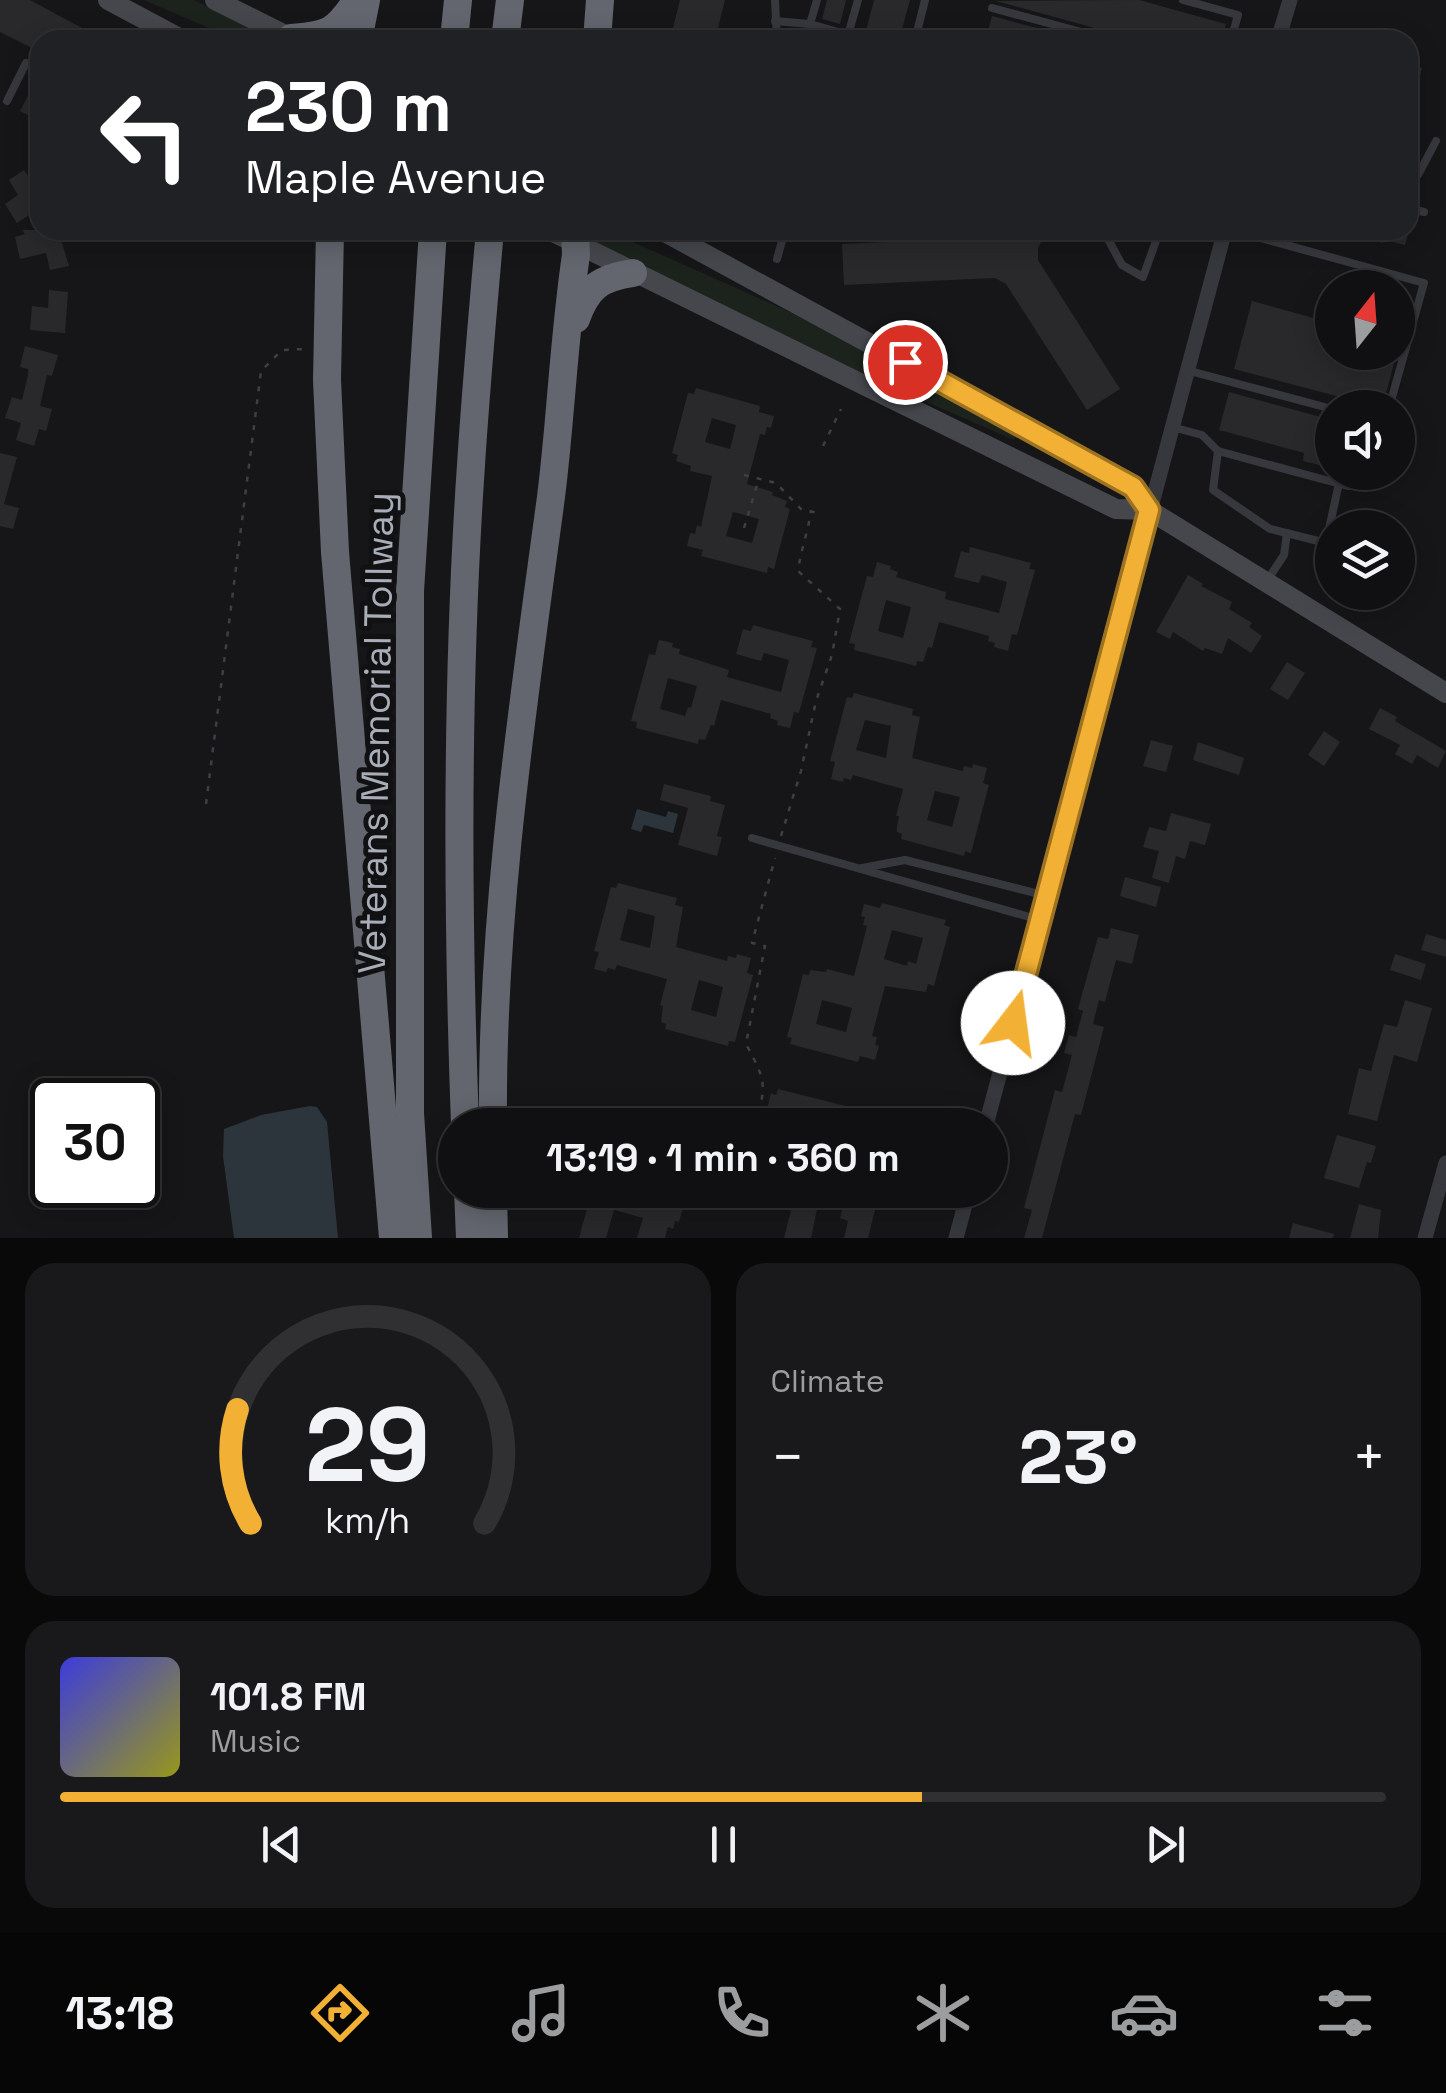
<!DOCTYPE html>
<html lang="en">
<head>
<meta charset="utf-8">
<style>
	body { margin:0; font-family:"Space Grotesk",sans-serif; background:#19191b; color:#f1f3f6; height:100vh; display:flex; flex-direction:column; font-size:38px; white-space:nowrap }
	* { box-sizing:border-box; margin:0 }
	p { font-size:32px; color:#9c9d9f }
	.icon { flex:none; width:55px; height:55px; fill:none; stroke:currentColor; stroke-width:2; stroke-linecap:round; stroke-linejoin:round }
	.map { position:relative; height:1238px; overflow:hidden }
	.sheet { display:flex; flex-direction:column; gap:25px; padding:25px; background:#09090a; flex:1 }
	.sheet>* { flex:none }
	.top-card { position:absolute; left:30px; top:30px; width:1388px; height:210px; border-radius:30px; box-shadow:0 5px 25px #0003,0 0 0 2px #303032; background:#202124; color:#fff; overflow:hidden }
	.needle { width:65px; rotate:17deg }
	.buttons { position:absolute; left:1315px; top:270px; display:grid; gap:20px }
	.buttons a { display:grid; place-items:center; width:100px; height:100px; border-radius:50%; background:#101012; box-shadow:0 5px 25px #0003,0 0 0 2px #303032; font-size:50px }
	.speed { position:absolute; left:30px; top:1078px; display:flex; gap:20px; font-size:50px; font-weight:700; text-align:center }
	.speed>* { display:grid; place-content:center; width:130px; height:130px; border-radius:50%; background:#101012; box-shadow:0 5px 25px #0003,0 0 0 2px #303032; line-height:1 }
	.speed .limit { border:5px solid #111; border-radius:15px; background:#fff; color:#111 }
	.pin { position:absolute; display:grid; place-items:center; width:85px; height:85px; color:#fff; margin:-42px; border:5px solid #fff; border-radius:50%; box-shadow:0 2px 10px #0007 }
	.me { position:absolute; width:110px; margin:-55px; rotate:15deg; stroke-linejoin:round; filter:drop-shadow(0 0 8px #0008) }
	.turn { display:flex; align-items:center; gap:35px; height:210px; padding:0 50px; font-size:45px }
	.turn .icon { width:130px; height:130px; stroke-width:2.5 }
	.turn b { display:block; font-size:70px; line-height:85px }
	.big { font-size:75px; font-weight:700; line-height:1.1 }
	.sheet .tile { flex:1; display:flex; flex-direction:column; justify-content:center; gap:15px; min-width:0; padding:0 35px; border-radius:30px; background:#19191b }
	.sheet .dial { align-items:center; gap:0 }
	.dial svg { height:260px; overflow:visible; fill:none; stroke:#303032; stroke-width:7; stroke-linecap:round; text-anchor:middle }
	.dial text { fill:#f1f3f6; stroke:none }
	.song { display:flex; align-items:center; gap:30px }
	.cover { width:120px; height:120px; border-radius:15px; background:linear-gradient(135deg,hsl(240 70% 55%),hsl(60 70% 35%)) }
	.played { height:10px; border-radius:5px; background:linear-gradient(90deg,#f2b134 65%,#303032 65%) }
	.keys { display:flex; justify-content:space-around; direction:ltr }
	.heat { display:flex; justify-content:space-between; align-items:center; font-size:55px; direction:ltr }
	.sheet .tiles { flex:1; display:grid; gap:25px; grid-template-columns:1fr 1fr }
	.tile:last-child { grid-column:span 2 }
	.trip { position:absolute; left:438px; top:1108px; width:570px; height:100px; border-radius:50px; background:#101012; box-shadow:0 5px 25px #0003,0 0 0 2px #303032; font-weight:700; line-height:100px; text-align:center }
	.menu { display:flex; height:160px; justify-content:space-around; align-items:center; background:#060607; color:#9c9d9f }
	.menu .icon { width:70px; height:70px }
	.menu .on { color:#f2b134 }
	.menu b { font-size:45px; color:#f1f3f6 }
	.map>svg:first-child { display:block }
</style>
</head>
<body>
<div class="map">
<svg width="1446" height="1238" viewBox="0 0 1446 1238">
	<rect width="100%" height="100%" fill="#161618"/>
	<g fill="#1c231d">
		<polygon points="144,0 194,0 274,40 237,40"/>
		<polygon points="583,230 606,230 792,313 1017,434 1014,440 858,372 583,237"/>
	</g>
	<g fill="#2c353c">
		<polygon points="637,809 666,817 668,811 678,814 673,833 644,825 641,832 631,829"/>
		<polygon points="310,1106 317,1107 327,1122 338,1238 234,1238 223,1156 224,1129 261,1115"/>
	</g>
	<g fill="#29292c" fill-rule="evenodd">
		<polygon points="0,0 30,0 82,28 76,40 40,40 40,52 0,32"/>
		<polygon points="680,0 725,0 715,40 670,40"/>
		<polygon points="827,0 846,0 840,24 822,19"/>
		<polygon points="874,0 910,0 899,40 866,31"/>
		<polygon points="1139,0 1226,24 1221,40 1145,40 1123,34 1122,40 1118,40 1113,33 996,1"/>
		<polygon points="992,16 1082,40 1006,40 987,35"/>
		<polygon points="1408,64 1422,68 1412,108 1408,108"/>
		<polygon points="38,77 40,77 40,121 20,111"/>
		<polygon points="24,170 40,193 40,208 17,223 5,204 18,195 9,180"/>
		<polygon points="22,230 58,230 69,266 50,270 46,253 20,259 15,237 25,234"/>
		<polygon points="1005,230 1047,230 1038,248 1038,260 1120,389 1087,410 1006,284 995,278 844,285 842,244 991,237"/>
		<polygon points="1348,230 1409,230 1405,245 1384,240 1383,243 1348,234"/>
		<polygon points="49,290 68,292 65,333 30,330 32,306 48,308"/>
		<polygon points="1252,301 1332,323 1332,352 1397,352 1382,408 1234,369"/>
		<polygon points="25,346 58,355 52,376 47,375 40,406 52,409 46,431 39,429 34,446 16,440 21,423 5,418 12,397 22,400 28,375 28,369 20,367"/>
		<path d="M696,388L760,406L759,412L774,416L771,428L767,427L765,435L760,434L747,484L773,492L772,495L787,501L785,507L790,509L774,569L768,567L767,573L701,556L703,550L687,546L690,533L695,534L697,525L701,527L712,476L690,471L691,466L676,461L678,455L672,453L688,393L694,394ZM712,418L736,425L730,449L705,442ZM733,512L759,519L752,543L726,536Z"/>
		<polygon points="1229,392 1332,420 1332,468 1303,461 1304,453 1219,430"/>
		<polygon points="0,453 17,457 4,504 19,508 13,529 0,526"/>
		<path d="M970,547L1031,563L1029,569L1035,570L1017,635L1012,634L1008,651L994,647L995,643L988,641L989,636L939,622L932,648L928,647L923,662L917,661L916,666L854,650L855,644L849,643L867,576L873,577L877,562L891,566L890,569L898,572L896,577L946,592L945,599L999,613L1007,582L982,575L979,583L954,577L961,551L969,553ZM886,600L911,607L903,638L878,631Z"/>
		<polygon points="1188,575 1203,584 1201,586 1232,602 1229,609 1252,623 1249,627 1262,636 1251,653 1228,638 1222,654 1205,648 1203,651 1173,632 1170,639 1156,632"/>
		<path d="M753,625L813,641L811,647L817,648L799,713L794,712L790,728L777,725L778,721L770,718L771,714L721,700L714,726L711,725L705,740L699,739L698,744L636,728L637,722L631,721L649,654L655,655L659,640L673,643L672,647L680,649L679,654L729,670L727,677L781,692L789,660L764,653L761,661L736,654L743,629L751,631ZM668,678L697,686L691,708L688,707L685,716L660,709Z"/>
		<polygon points="1287,662 1305,673 1288,700 1270,689"/>
		<path d="M854,693L913,709L912,715L920,717L912,758L963,771L964,766L972,768L973,764L987,768L983,783L989,785L971,853L965,851L964,856L901,839L902,834L897,832V826L899,816H896L903,789L853,775L851,780L844,778L843,782L831,779L835,762L830,761L847,697L852,698ZM865,720L891,726L886,758L856,750ZM935,791L960,797L952,827L927,820Z"/>
		<polygon points="1380,708 1397,717 1395,721 1446,751 1438,768 1417,755 1412,764 1395,754 1400,745 1369,729"/>
		<polygon points="1324,731 1340,742 1324,766 1308,755"/>
		<polygon points="1151,740 1173,746 1166,772 1143,766"/>
		<polygon points="1198,742 1244,758 1239,775 1193,760"/>
		<polygon points="664,784 711,796 710,801 725,805 717,836 722,837 717,856 678,845 688,808 660,800"/>
		<polygon points="1171,813 1211,824 1205,845 1190,841 1185,859 1176,856 1169,883 1152,878 1159,851 1143,847 1149,827 1166,831"/>
		<polygon points="1125,877 1161,887 1156,907 1120,896"/>
		<path d="M618,883L677,898L675,905L683,907L676,947L727,961L728,956L736,958L737,954L751,958L747,973L753,975L735,1042L729,1041L728,1046L665,1029L666,1024L661,1022L663,1006L660,1005L667,979L617,965L615,970L608,968L606,972L594,969L599,952L594,951L611,887L616,888ZM628,909L655,916L650,948L620,940ZM699,980L723,987L716,1017L691,1010Z"/>
		<path d="M882,903L946,920L944,925L950,927L934,986L928,984L926,992L885,986L872,1036L877,1037L875,1045L879,1046L875,1060L860,1056L858,1062L790,1044L792,1038L787,1037L803,974L809,975L810,970L826,972L827,969L854,976L867,926L863,925L865,917L861,916L864,904L880,908ZM892,930L923,938L916,964L908,961L907,966L884,959ZM822,1000L852,1008L846,1032L816,1024Z"/>
		<polygon points="1111,928 1139,935 1132,964 1116,960 1105,1002 1099,1000 1093,1024 1104,1027 1081,1115 1075,1114 1042,1238 1024,1238 1032,1210 1024,1208 1055,1090 1062,1092 1072,1055 1064,1053 1069,1035 1076,1037 1083,1011 1078,1009 1098,937 1108,939"/>
		<polygon points="1426,934 1446,940 1446,957 1421,950"/>
		<polygon points="1395,954 1426,964 1421,980 1390,970"/>
		<polygon points="1405,1000 1432,1008 1417,1062 1394,1055 1377,1121 1348,1114 1359,1068 1371,1071 1384,1024 1397,1027"/>
		<polygon points="778,1089 846,1106 844,1112 877,1121 876,1125 818,1125 791,1118 789,1125 763,1125 771,1093 776,1095"/>
		<polygon points="1337,1135 1376,1146 1371,1163 1367,1162 1359,1188 1324,1178"/>
		<polygon points="592,1190 640,1190 669,1198 667,1204 683,1208 679,1222 675,1221 673,1229 668,1227 665,1238 637,1238 643,1218 614,1210 606,1238 579,1238"/>
		<polygon points="807,1190 821,1190 811,1238 784,1238 795,1195 805,1198"/>
		<polygon points="846,1194 871,1200 869,1208 875,1210 868,1238 844,1238 848,1221 840,1218"/>
		<polygon points="1359,1204 1381,1210 1378,1238 1350,1238"/>
		<polygon points="1293,1223 1334,1234 1333,1238 1289,1238"/>
	</g>
	<g fill="none" stroke-linecap="round" stroke-linejoin="round">
		<g stroke="#3d3f44" stroke-width="2.5" stroke-dasharray="5 8" stroke-linecap="butt">
			<polyline points="823,446 841,409"/>
			<polyline points="744,475 776,483 801,509 822,514"/>
			<polyline points="744,528 758,482"/>
			<polyline points="206,804 261,371 282,350 305,349"/>
			<path d="M781,836L801,771L816,701L832,655L840,609L798,571C801,549 808,532 811,511"/>
			<path d="M755,1125C767,1085 766,1081 746,1044L765,946L752,943L775,858"/>
		</g>
		<g stroke="#37383d" stroke-width="8">
			<polyline points="775,0 777,40"/>
			<polyline points="817,0 810,24 820,40"/>
			<polyline points="1183,0 1238,15 1231,40"/>
			<polyline points="992,8 1111,40"/>
			<polyline points="775,21 810,24 867,40"/>
			<polyline points="848,35 858,0"/>
			<polyline points="915,40 925,0"/>
			<polyline points="7,101 26,63 40,70"/>
			<polyline points="1408,175 1418,175 1436,141"/>
			<polyline points="1408,208 1424,212"/>
			<polyline points="1113,230 1109,241 1122,265 1143,277 1160,230"/>
			<polyline points="1232,230 1424,283 1389,408"/>
			<polyline points="777,259 785,230"/>
			<polyline points="1186,370 1332,409"/>
			<polyline points="1172,427 1202,435 1218,451 1348,486 1364,482 1368,472"/>
			<polyline points="1218,451 1213,490 1270,529 1326,543 1339,483"/>
			<polyline points="1268,579 1284,555 1287,533"/>
			<polyline points="752,838 1040,920"/>
			<polyline points="862,868 905,860 1047,896"/>
		</g>
		<g stroke="#37383d" stroke-width="15">
			<polyline points="1278,40 1290,0"/>
			<polyline points="986,1125 1225,230"/>
			<polyline points="956,1238 969,1190"/>
			<polyline points="1425,1238 1446,1163"/>
		</g>
		<g stroke="#45474d" stroke-width="20">
			<polyline points="108,0 183,40"/>
			<polyline points="215,0 295,40"/>
			<polyline points="549,230 1116,509 1149,510 1446,693"/>
			<polyline points="661,230 1133,487 1149,510"/>
		</g>
		<g stroke="#63666e" stroke-width="28">
			<path d="M291,38C329,35 336,32 357,0"/>
			<polyline points="358,40 366,0"/>
			<polyline points="454,40 458,0"/>
			<polyline points="505,40 510,0"/>
			<polyline points="597,40 600,0"/>
			<polyline points="330,230 327,380 335,552 393,1238"/>
			<path d="M576,319C587,287 600,278 633,273"/>
			<path d="M465,1125C457,906 456,684 471,465C476,386 483,308 490,230"/>
			<path d="M493,1125C491,915 523,705 551,497C561,417 564,335 576,255L575,230"/>
			<polyline points="468,1190 470,1238"/>
			<polyline points="493,1190 494,1238"/>
			<polyline points="418,1238 410,1113 410,591 433,230"/>
		</g>
	</g>
	<g fill="none" stroke-linecap="round" stroke-linejoin="round">
		<g stroke="#9d7322" stroke-width="25">
			<polyline id="route" points="905,362 1133,487 1149,510 1013,1023"/>
		</g>
		<use href="#route" stroke="#f2b134" stroke-width="18"/>
	</g>
	<g text-anchor="middle" stroke-width="10" stroke-linejoin="round" paint-order="stroke">
		<g font-size="38" fill="#a8adb8" stroke="#111113">
			<text transform="translate(376 733) rotate(-89)" y="13">Veterans Memorial Tollway</text>
		</g>
	</g>
</svg>
<div class="buttons">
<a><svg class="needle" viewBox="-14 -14 28 28"><path d="M0-13l5 13h-10z" fill="#e53935"/><path d="M0 13l5-13h-10z" fill="#9c9d9f"/></svg></a>
<a><svg class="icon" aria-label="sound" viewBox="0 0 24 24"><path d="M4 9h4l5-4v14l-5-4H4zM17 9q2 3 0 6"/></svg></a>
<a><svg class="icon" aria-label="layers" viewBox="0 0 24 24"><path d="M12 4l9 5-9 5-9-5zM3 14l9 5 9-5"/></svg></a>
</div>
<div class="speed"><div class="limit">30</div></div>
<div class="pin" style="left:905px;top:362px;background:#d93025"><svg class="icon" aria-label="arrive" viewBox="0 0 24 24"><path d="M6 21V4h12l-3 4 3 4H6"/></svg></div>
<svg class="me" style="left:1013px;top:1023px" viewBox="-20 -20 40 40"><circle r="19" fill="#fff"/><path d="M0-13L10 11 0 6-10 11z" fill="#f2b134"/></svg>
<div class="trip">13:19 · 1 min · 360 m</div>
<div class="top-card">
<div class="turn"><svg class="icon" aria-label="left" viewBox="0 0 24 24"><path d="M17 20v-9H6M10 6l-5 5 5 5"/></svg><div><b>230 m</b>Maple Avenue</div></div>
</div>
</div>
<section class="sheet">
<div class="tiles">
<div class="tile dial"><svg viewBox="0 0 100 80">
<path d="M14 69A42 42 0 1 1 86 69"/>
<path d="M14 69A42 42 0 0 1 10 34" stroke="#f2b134"/>
<text x="50" y="56" font-size="32" font-weight="700">29</text>
<text x="50" y="72" font-size="11">km/h</text>
</svg></div>
<div class="tile"><p>Climate</p>
<div class="heat"><a>−</a><b class="big">23°</b><a>+</a></div>
</div>
<div class="tile">
<div class="song"><i class="cover"></i><div><b>101.8 FM</b><p>Music</p></div></div>
<div class="played"></div>
<div class="keys"><svg class="icon" aria-label="previous" viewBox="0 0 24 24"><path d="M18 5L8 12l10 7zM5 5v14"/></svg><svg class="icon" aria-label="pause" viewBox="0 0 24 24"><path d="M8 5v14M16 5v14"/></svg><svg class="icon" aria-label="next" viewBox="0 0 24 24"><path d="M6 5l10 7-10 7zM19 5v14"/></svg></div>
</div>
</div>
</section>
<nav class="menu">
<b>13:18</b>
<svg class="icon on" aria-label="directions" viewBox="0 0 24 24"><path d="M12 3l9 9-9 9-9-9zM9 14v-3h6M13 9l2 2-2 2"/></svg>
<svg class="icon" aria-label="music" viewBox="0 0 24 24"><path d="M9 18V5l10-2v13"/><circle cx="6" cy="18" r="3"/><circle cx="16" cy="16" r="3"/></svg>
<svg class="icon" aria-label="phone" viewBox="0 0 24 24"><path d="M5 4h4l2 5-3 2q2 4 5 5l2-3 5 2v4C11 20 4 13 5 4z"/></svg>
<svg class="icon" aria-label="climate" viewBox="0 0 24 24"><path d="M12 3v18M4 7l16 10M4 17L20 7"/></svg>
<svg class="icon" aria-label="car" viewBox="0 0 24 24"><path d="M5 17H2v-5l4-1 3-4h7l3 4 3 1v5h-3M9 17h6M6 11h13"/><circle cx="7" cy="17" r="2"/><circle cx="17" cy="17" r="2"/></svg>
<svg class="icon" aria-label="filters" viewBox="0 0 24 24"><path d="M4 7h16M4 17h16"/><circle cx="9" cy="7" r="2"/><circle cx="15" cy="17" r="2"/></svg>
</nav>
</body>
</html>
